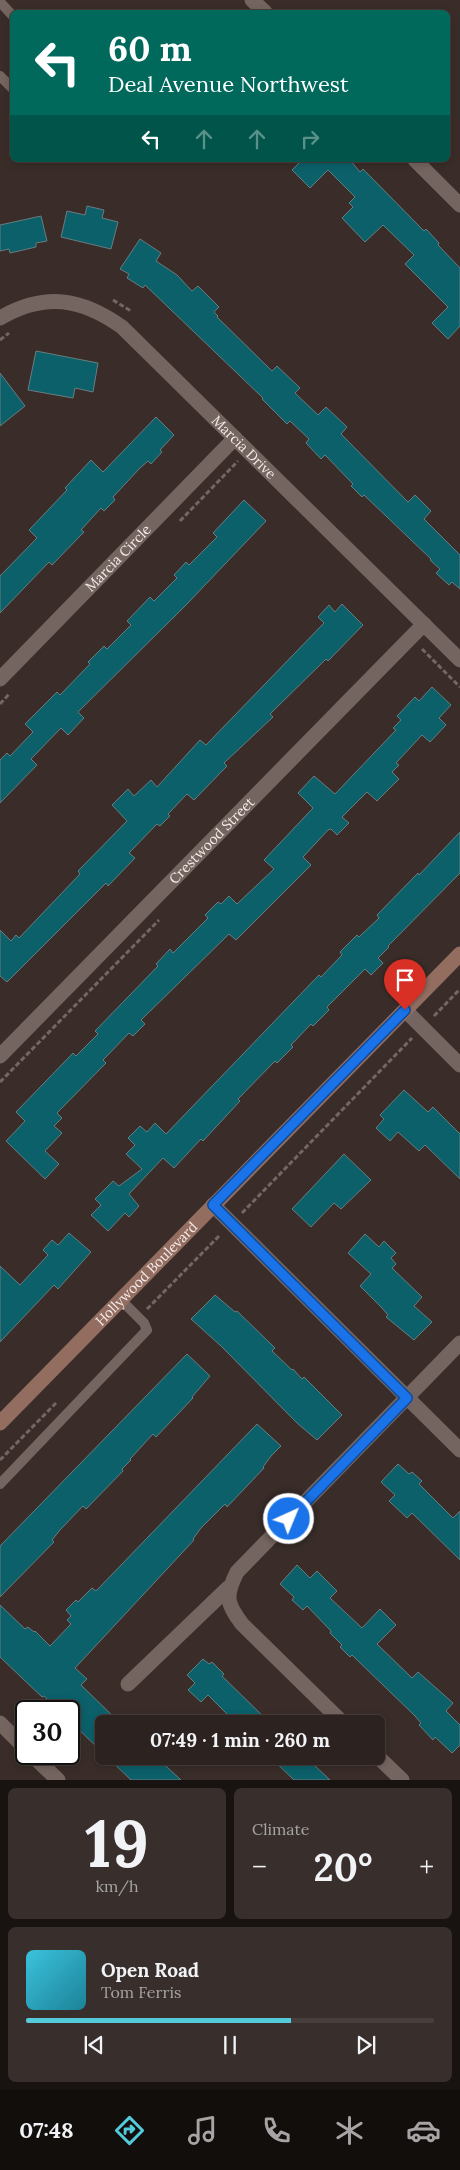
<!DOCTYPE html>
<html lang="en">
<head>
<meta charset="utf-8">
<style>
	body { margin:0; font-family:Lora,serif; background:#382f2c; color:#f1f3f6; height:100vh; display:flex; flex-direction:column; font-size:19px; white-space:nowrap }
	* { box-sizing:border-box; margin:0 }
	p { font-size:16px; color:#a6a4a4 }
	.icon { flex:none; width:28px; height:28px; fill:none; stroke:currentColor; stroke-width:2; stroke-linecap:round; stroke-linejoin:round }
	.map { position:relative; height:1780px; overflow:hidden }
	.drawer { display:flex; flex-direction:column; gap:8px; padding:8px; background:#181311; flex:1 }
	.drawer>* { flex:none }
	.guide { position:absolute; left:10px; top:10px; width:440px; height:152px; border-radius:8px; box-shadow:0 2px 8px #0003,0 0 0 1px #483f3d; background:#00695c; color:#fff; overflow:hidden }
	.speed { position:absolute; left:15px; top:1700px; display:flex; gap:10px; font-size:25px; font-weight:700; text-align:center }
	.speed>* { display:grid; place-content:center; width:65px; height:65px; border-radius:50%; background:#2c221f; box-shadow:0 2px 8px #0003,0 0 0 1px #483f3d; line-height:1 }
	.speed .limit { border:2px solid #111; border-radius:8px; background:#fff; color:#111 }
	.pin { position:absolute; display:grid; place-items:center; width:42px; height:42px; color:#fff; margin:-51px -21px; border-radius:50% 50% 50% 0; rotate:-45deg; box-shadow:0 0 5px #0007 }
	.pin .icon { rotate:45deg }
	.me { position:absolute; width:55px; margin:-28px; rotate:44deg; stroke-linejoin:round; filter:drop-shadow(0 0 4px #0008) }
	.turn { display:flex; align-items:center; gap:18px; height:105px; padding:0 15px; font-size:22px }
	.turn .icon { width:65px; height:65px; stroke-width:2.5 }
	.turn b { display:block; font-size:35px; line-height:42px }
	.lanes { display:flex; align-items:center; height:48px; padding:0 15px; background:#0003; justify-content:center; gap:25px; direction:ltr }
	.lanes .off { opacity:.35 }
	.big { font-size:38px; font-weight:700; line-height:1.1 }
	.drawer .card { flex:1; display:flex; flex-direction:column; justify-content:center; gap:8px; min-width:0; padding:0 18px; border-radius:8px; background:#382f2c }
	.drawer .dial { align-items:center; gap:0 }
	.dial b { font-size:65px; line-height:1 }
	.song { display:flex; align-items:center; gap:15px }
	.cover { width:60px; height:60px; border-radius:8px; background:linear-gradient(135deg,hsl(190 70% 55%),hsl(190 70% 35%)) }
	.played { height:5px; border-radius:2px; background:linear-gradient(90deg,#53cbda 65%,#483f3d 65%) }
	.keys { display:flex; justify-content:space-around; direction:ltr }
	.heat { display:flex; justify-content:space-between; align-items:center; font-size:28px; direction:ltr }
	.drawer .tiles { flex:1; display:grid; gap:8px; grid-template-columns:1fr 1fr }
	.card:last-child { grid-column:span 2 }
	.trip { position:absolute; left:95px; top:1715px; width:290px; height:50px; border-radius:8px; background:#2c221f; box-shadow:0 2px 8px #0003,0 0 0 1px #483f3d; font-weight:700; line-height:50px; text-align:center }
	.menu { display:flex; height:80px; justify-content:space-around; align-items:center; background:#120e0c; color:#a6a4a4 }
	.menu .icon { width:35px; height:35px }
	.menu .current { color:#53cbda }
	.menu b { font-size:22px; color:#f1f3f6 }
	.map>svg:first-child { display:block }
</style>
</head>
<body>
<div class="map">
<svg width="460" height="1780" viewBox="0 0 460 1780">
	<rect width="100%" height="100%" fill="#3a2d29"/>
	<g fill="#0b606a" stroke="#6a7c7f">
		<polygon points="302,160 350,160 360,172 363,169 424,231 426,229 439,243 438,245 460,268 460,326 448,339 432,323 448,307 405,264 414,255 383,225 365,242 342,218 353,207 349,203 355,197 328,170 310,188 292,170"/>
		<polygon points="87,206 104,210 102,218 118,222 111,249 61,237 67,211 85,215"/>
		<polygon points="41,216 47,241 36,243 36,247 10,253 9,249 0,251 0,225"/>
		<polygon points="140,239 161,253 156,261 177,275 192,291 198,286 219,307 214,312 218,316 217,317 272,371 277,366 300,388 295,393 318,415 326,407 347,427 341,434 408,502 415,495 431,511 424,519 460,555 460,589 452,582 449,585 436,573 440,569 430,560 431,559 364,495 362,497 351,486 353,484 325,455 321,459 306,443 309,439 290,421 287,424 262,399 263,398 145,285 143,288 127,278 129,274 120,269"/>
		<polygon points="36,351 98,363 93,392 75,388 73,398 28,390"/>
		<polygon points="0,373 25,406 0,426"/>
		<polygon points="156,417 174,435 160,450 162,452 151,464 148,461 140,468 113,497 115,500 104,511 101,508 81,530 84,532 52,565 49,562 0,613 0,576 37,538 29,530 67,490 65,488 91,460 103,472"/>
		<polygon points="244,500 266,521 186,605 78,712 84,718 68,735 61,728 31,759 37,765 0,803 0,760 7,753 10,756 33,732 25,724 57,692 60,695 90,664 88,662 104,646 107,649 131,625 127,621 150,597 154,601 177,578 174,575 186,562 189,565 217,537 213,533"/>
		<polygon points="342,604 363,625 328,661 326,659 270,714 273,717 224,763 227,766 194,800 187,794 168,814 170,816 160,826 157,824 129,853 135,858 108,886 106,883 7,982 0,976 0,930 11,941 16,935 19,938 80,874 78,871 127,821 112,805 128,789 134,796 151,780 157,787 200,740 206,745 324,623 318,617 329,605 335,612"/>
		<polygon points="432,687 451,705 439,718 446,725 430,742 422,735 396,763 399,765 392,772 399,779 377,801 367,792 342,817 349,823 337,835 331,829 328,830 303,857 311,865 236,940 229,934 141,1020 145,1024 133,1036 129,1033 103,1060 106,1063 57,1113 62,1118 54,1126 62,1133 45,1151 59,1164 45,1179 6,1141 25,1121 16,1112 73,1053 76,1056 98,1034 95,1031 158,966 156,964 170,949 173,953 208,918 205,915 218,902 221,904 229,896 237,904 274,869 264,860 313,808 298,793 314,776 335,794 396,730 393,728 401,720 397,716 415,697 419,701"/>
		<polygon points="460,832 460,873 388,946 389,947 378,958 383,963 371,975 365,969 327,1007 329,1010 313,1026 311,1024 291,1045 293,1047 277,1063 275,1061 238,1099 240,1101 203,1141 201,1139 174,1168 163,1158 129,1194 139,1206 129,1217 125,1213 108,1231 91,1215 101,1205 95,1199 113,1181 119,1186 142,1169 126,1154 135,1145 128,1138 140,1126 147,1132 155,1123 166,1134 319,975 321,977 342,955 340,952 357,935 359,937 379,918 377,915 418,873 419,875"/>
		<polygon points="404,1090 428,1112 433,1107 460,1134 460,1179 425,1145 419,1151 398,1132 390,1141 376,1128 384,1119 380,1115"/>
		<polygon points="344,1154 371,1180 341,1209 334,1203 311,1227 292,1209"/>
		<polygon points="69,1233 91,1252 58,1289 54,1285 0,1342 0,1266 20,1285 48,1255 43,1250 52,1240 58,1245"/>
		<polygon points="365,1234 379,1247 384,1241 396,1253 391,1258 396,1264 392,1268 422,1297 414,1306 432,1322 414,1340 386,1317 388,1315 382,1308 360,1286 371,1274 348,1253"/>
		<polygon points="215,1295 235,1312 237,1311 275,1348 272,1351 292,1370 293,1369 302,1379 304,1377 342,1415 317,1440 297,1423 221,1346 191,1319"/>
		<polygon points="187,1354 210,1376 192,1397 193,1398 156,1437 153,1434 130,1459 131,1460 122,1469 123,1471 86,1509 83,1506 60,1530 52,1540 54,1542 0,1597 0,1546"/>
		<polygon points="257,1424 281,1446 271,1456 263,1467 264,1468 227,1507 225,1504 201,1528 193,1539 194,1540 75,1668 87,1679 81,1685 121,1724 104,1724 104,1754 69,1720 69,1711 60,1711 44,1696 42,1697 0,1657 0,1605 25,1629 28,1627 34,1632 35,1631 50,1646 71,1624 67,1620 71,1616 66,1610 76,1600 78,1602 92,1588 96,1591"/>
		<polygon points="398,1464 409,1474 412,1472 422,1481 419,1484 453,1518 460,1511 460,1560 412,1513 407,1518 389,1501 395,1495 381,1482"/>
		<polygon points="297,1565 310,1578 317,1571 337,1591 330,1598 362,1628 380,1609 396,1625 377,1644 412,1678 418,1672 453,1703 446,1711 460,1725 460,1745 452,1753 435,1737 433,1740 419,1725 421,1723 415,1716 352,1655 350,1657 340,1647 342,1645 330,1633 331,1631 307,1606 303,1610 292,1600 294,1597 280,1584"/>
		<polygon points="203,1659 209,1664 212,1662 224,1674 222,1676 271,1724 237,1724 208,1695 201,1702 188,1690 195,1683 187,1675"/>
		<polygon points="106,1756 155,1756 181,1780 131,1780"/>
		<polygon points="269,1756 309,1756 316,1763 314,1765 330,1780 294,1780"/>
	</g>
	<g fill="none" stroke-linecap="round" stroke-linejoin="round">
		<g stroke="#736764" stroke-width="3" stroke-dasharray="5 2.5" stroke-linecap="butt">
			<polyline points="113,300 131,311"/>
			<polyline points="0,340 9,333"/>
			<polyline points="180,521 238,461"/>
			<polyline points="422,649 460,687"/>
			<polyline points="0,704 10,693"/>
			<polyline points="434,1016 460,989"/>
			<polyline points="0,1082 159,920"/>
			<polyline points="242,1213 412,1038"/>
			<polyline points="147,1309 220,1235"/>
			<polyline points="0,1460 56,1403"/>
		</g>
		<g stroke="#756560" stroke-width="10">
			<polyline points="0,2 12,15"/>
			<polyline points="0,76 12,88"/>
			<polyline points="0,1484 147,1330 144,1323 121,1300"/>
		</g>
		<g stroke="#756560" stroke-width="15">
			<polyline points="252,0 265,12"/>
			<polyline points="415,160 460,205"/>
			<path id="s1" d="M0,318C45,292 81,298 122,327L460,660"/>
			<path id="s2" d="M0,679L235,438"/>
			<polyline points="405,1010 460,1065"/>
			<path id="s3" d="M0,1056L424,624"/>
			<polyline points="213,1205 460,1450"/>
			<polyline points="128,1684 228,1588"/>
			<polyline points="0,1723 26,1749"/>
			<path d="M344,1724L242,1624C226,1603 225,1596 237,1572L460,1343"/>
			<polyline points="31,1754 58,1780"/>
			<polyline points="376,1755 402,1780"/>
		</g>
		<path stroke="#946d61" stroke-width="15" id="s4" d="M0,1423L460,954"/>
	</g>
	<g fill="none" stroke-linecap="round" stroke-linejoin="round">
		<g stroke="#114b97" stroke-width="12">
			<polyline id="route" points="289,1519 407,1398 213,1205 405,1010"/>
		</g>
		<use href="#route" stroke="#1a73e8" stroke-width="9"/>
	</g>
	<g text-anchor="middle" stroke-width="4.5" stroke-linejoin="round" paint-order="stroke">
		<g font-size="14" fill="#f4ebe8" stroke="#3a2d29">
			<text dy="5" stroke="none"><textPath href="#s1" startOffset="302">Marcia Drive</textPath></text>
			<text dy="5" stroke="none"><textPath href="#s2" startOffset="169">Marcia Circle</textPath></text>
			<text dy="5" stroke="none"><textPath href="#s3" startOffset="302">Crestwood Street</textPath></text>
			<text dy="5" stroke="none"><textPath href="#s4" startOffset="209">Hollywood Boulevard</textPath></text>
		</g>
	</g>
</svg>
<div class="speed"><div class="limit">30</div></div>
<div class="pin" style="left:405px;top:1010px;background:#d93025"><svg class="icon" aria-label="arrive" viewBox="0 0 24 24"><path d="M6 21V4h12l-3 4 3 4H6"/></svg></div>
<svg class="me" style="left:289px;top:1519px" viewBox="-20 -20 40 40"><circle r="17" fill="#1a73e8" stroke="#fff" stroke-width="3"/><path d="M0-11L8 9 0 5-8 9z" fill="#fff"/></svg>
<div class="trip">07:49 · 1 min · 260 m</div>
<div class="guide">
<div class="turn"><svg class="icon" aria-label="left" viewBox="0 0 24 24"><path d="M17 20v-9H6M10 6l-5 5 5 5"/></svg><div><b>60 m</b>Deal Avenue Northwest</div></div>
<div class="lanes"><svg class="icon" aria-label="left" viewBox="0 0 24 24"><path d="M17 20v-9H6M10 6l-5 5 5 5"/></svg><svg class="icon off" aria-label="ahead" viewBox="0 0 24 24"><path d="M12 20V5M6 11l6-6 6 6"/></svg><svg class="icon off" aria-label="ahead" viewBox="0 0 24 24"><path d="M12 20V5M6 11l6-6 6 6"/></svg><svg class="icon off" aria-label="right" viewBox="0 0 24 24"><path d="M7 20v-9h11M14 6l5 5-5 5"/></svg></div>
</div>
</div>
<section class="drawer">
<div class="tiles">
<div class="card dial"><b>19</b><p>km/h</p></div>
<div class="card"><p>Climate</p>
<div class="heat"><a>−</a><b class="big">20°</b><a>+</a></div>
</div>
<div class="card">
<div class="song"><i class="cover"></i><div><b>Open Road</b><p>Tom Ferris</p></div></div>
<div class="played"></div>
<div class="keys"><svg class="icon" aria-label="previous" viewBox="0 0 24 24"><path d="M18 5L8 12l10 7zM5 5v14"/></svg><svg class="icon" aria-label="pause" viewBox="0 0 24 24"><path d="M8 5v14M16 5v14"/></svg><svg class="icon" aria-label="next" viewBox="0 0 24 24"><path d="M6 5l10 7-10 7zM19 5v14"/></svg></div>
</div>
</div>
</section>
<nav class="menu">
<b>07:48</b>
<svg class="icon current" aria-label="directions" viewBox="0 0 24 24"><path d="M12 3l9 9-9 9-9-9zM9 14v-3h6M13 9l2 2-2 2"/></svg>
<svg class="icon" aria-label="music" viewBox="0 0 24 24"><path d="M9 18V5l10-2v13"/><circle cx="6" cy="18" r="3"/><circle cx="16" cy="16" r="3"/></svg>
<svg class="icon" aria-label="phone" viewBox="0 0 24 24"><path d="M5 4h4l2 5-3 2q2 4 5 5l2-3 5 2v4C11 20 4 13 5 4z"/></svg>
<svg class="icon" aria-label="climate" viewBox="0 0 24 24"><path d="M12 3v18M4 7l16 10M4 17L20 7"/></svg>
<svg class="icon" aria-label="car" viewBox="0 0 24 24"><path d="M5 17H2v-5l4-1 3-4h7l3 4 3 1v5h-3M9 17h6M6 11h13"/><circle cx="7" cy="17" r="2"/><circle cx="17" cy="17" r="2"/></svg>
</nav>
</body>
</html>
